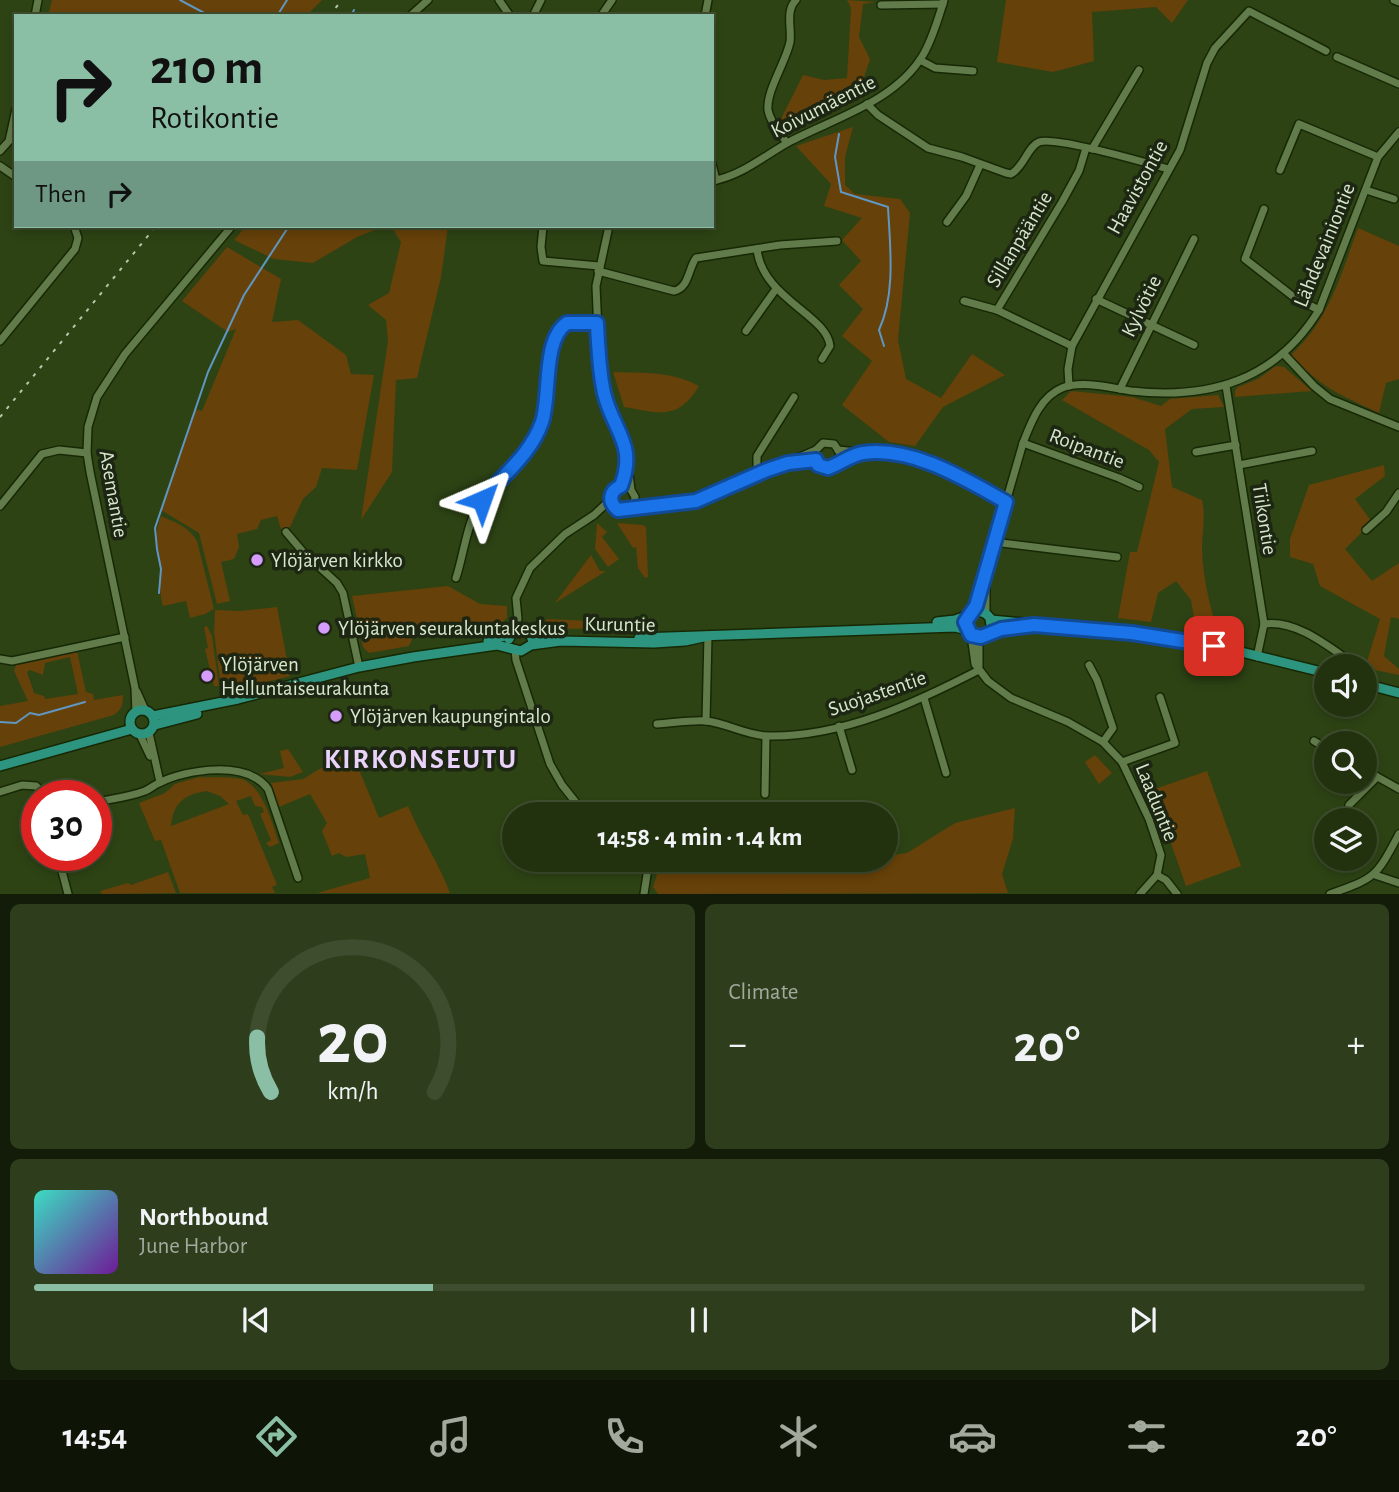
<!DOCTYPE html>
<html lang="en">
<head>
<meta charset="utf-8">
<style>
	body { margin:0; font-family:"Alegreya Sans",sans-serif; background:#2e3e1d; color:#f1f3f6; height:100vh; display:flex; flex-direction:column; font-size:26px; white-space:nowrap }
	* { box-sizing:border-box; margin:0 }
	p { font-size:23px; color:#a2aa9e }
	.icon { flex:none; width:38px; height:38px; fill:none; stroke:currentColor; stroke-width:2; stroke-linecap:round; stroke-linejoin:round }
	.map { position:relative; height:894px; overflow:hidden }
	.side { display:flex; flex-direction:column; gap:10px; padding:10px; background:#131c08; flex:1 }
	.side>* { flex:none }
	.hud { position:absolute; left:14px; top:14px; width:700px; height:214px; border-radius:0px; box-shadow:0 4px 10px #0003,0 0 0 2px #3f4d2f; background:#8abfa5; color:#111; overflow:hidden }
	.tools { position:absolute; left:1314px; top:654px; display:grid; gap:14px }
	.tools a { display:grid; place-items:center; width:63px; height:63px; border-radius:50%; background:#22320f; box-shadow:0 4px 10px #0003,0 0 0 2px #3f4d2f; font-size:35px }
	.speed { position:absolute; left:21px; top:780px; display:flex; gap:14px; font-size:35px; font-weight:700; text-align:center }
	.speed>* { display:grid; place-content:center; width:91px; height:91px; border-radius:50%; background:#22320f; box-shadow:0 4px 10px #0003,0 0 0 2px #3f4d2f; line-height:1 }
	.speed .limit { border:10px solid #d22; background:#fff; color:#111 }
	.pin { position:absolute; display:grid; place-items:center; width:60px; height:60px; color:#fff; margin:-30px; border-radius:14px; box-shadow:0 4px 10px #0006 }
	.me { position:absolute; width:77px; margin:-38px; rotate:43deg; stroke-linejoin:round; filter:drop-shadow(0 0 5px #0008) }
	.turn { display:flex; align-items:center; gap:24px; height:147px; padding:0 21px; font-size:32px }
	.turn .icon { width:91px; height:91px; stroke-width:2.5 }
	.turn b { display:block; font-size:49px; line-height:60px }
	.then { display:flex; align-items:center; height:66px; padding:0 21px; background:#0003; gap:14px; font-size:26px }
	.big { font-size:52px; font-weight:700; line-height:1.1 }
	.side .widget { flex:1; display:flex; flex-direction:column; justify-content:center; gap:10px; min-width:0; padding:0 24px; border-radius:10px; background:#2e3e1d }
	.side .dial { align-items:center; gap:0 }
	.dial svg { height:182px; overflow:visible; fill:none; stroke:#3f4d2f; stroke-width:7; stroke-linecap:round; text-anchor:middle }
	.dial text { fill:#f1f3f6; stroke:none }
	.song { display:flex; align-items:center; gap:21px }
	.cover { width:84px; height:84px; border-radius:10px; background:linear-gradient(135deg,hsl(170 70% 55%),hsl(280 70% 35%)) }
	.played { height:7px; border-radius:4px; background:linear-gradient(90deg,#8abfa5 30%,#3f4d2f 30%) }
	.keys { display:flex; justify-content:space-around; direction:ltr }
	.heat { display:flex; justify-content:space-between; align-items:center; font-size:38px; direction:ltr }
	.side .tiles { flex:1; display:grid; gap:10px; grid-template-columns:1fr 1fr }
	.widget:last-child { grid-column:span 2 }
	.trip { position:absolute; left:502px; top:802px; width:396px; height:70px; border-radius:35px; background:#22320f; box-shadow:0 4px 10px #0003,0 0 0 2px #3f4d2f; font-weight:700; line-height:70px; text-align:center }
	.dock { display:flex; height:112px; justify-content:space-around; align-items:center; background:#0e1406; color:#a2aa9e }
	.dock .icon { width:49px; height:49px }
	.dock .current { color:#8abfa5 }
	.dock b { font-size:32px; color:#f1f3f6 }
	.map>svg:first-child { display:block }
</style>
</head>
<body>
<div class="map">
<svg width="1399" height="894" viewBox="0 0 1399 894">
	<rect width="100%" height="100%" fill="#2d4314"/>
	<g fill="#664109" fill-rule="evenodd">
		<polygon points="52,0 322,0 306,16 48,16"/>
		<polygon points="847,0 875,2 863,4 859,37 870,59 856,101 787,134 781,119 803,75 824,80 847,78 851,8"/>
		<polygon points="1006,0 1188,0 1172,23 1156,7 1092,12 1094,61 1053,72 997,62"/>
		<polygon points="853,127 845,157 845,185 855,194 900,199 910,213 898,340 906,379 941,398 972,354 1005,375 943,407 915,446 889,442 842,405 872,361 842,336 863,309 839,285 861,261 842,240 862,218 824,206 831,184 796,146"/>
		<polygon points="246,226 385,226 357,237 313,263 274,259 234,240"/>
		<polygon points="391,226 448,226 441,277 417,378 396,380 392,472 361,520 388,341 386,320 368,305 389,293 401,242"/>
		<path d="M1358,228L1399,246V379L1386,383L1379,413C1339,394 1321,388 1291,355C1329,320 1341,275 1358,228Z"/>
		<polygon points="227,247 281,279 272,322 298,320 346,355 351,374 374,375 357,470 322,468 316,487 303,499 290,527 281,529 277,516 261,520 257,529 237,534 239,547 234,559 221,562 230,601 217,604 199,533 161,510 195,409 202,411 236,329 228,332 182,301"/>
		<polygon points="1276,366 1284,367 1312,391 1235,397 1235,391 1238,387 1258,379"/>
		<path d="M613,372C643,373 672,371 699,386C678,421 659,413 624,407Z"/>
		<path d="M1071,391L1132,397L1161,406L1170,399L1218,395L1224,407L1192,409L1165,429L1172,487L1202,500C1206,516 1202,532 1202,549C1203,578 1209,602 1217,629L1196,628L1191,600L1176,581L1158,593L1151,622L1118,618L1130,552H1137L1159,462L1149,450L1062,400Z"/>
		<polygon points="1384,465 1385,476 1355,499 1372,522 1345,549 1372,581 1399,563 1399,619 1391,617 1384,656 1399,669 1399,675 1365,668 1380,619 1320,586 1313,564 1290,557 1290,539 1309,485"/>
		<path d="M161,516C175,522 189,527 197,541L214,609L205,614L190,618L186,601L163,606C159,593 161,585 161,572C161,549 151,541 161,516Z"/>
		<polygon points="597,523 607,532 602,537 619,559 608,567 595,549"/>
		<polygon points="617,523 643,525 646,527 648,577 645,578 638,568 636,547 633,548"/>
		<polygon points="591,555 600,571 606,571 555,603"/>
		<polygon points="448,586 480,604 507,606 507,618 493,630 415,633 409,646 369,653 363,647 352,596"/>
		<polygon points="277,607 290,676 232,691 221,687 214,632 215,610 241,611"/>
		<polygon points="547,619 634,623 643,623 642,628 543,629 540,626"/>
		<polygon points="207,626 212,636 219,686 214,686 205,649 208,648 204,627"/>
		<path d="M77,651L86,692L93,694L94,700L123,695C123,705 122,709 114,715L0,747V706L28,701L14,671L16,665ZM70,657L78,694L45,699L44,696L34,693L27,672L30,670L43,675L45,663Z"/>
		<polygon points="288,749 303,772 290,777 259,774 284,768 280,751"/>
		<path d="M351,750L379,818L408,806C420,836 439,863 450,893H317L370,878L365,854L346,857L339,853L332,856L322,831L327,823L310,794L279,807L271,783L303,779Z"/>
		<polygon points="1095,755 1112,773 1099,784 1085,762"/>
		<polygon points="1207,771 1241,866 1186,886 1152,790"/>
		<path d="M199,777C211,778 234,776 244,780C263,788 273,825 279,843L270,847L266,843L271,840L260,814L264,812L262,807L255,806L251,796L236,801L243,815L248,814L277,885L272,887L275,893H180L161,840L155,841L139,803L165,793L175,784ZM207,791L220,796L229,804L171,826C173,803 185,794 207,791Z"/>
		<polygon points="1015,808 1013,839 1002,874 1008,893 658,894 653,887 660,865 670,859 824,859 840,863 886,859 886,856 907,853 955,823"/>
		<polygon points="168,872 176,893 102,894 100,891 128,883 131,885"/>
	</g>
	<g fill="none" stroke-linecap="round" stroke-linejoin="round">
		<g stroke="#5f97c2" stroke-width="2">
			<polyline points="180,0 210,16"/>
			<polyline points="277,16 287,0"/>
			<polyline points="351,16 354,10"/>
			<path d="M839,134L835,157L841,192L888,207C890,246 896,293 879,330L884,346"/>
			<polyline points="159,593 161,569 157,549 155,528 208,372 244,295 289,226"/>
			<polyline points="0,722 16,723 30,713 39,715 85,702"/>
		</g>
		<g stroke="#172805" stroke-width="10">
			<g id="minor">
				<polyline points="499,0 510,16"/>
				<polyline points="1394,0 1399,2"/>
				<polyline points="881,5 943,4"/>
				<polyline points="35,16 38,0"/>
				<polyline points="410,16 428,0"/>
				<polyline points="533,16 541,0"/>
				<polyline points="601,16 612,0"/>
				<polyline points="705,16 708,0"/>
				<polyline points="1337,57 1399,84"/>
				<polyline points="920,60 935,68 973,71"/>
				<path d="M867,104L878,115L928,148L962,157L1006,173L1011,174C1024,167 1028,146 1039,142C1055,136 1147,163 1168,169"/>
				<path d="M787,143C780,133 770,122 768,110C766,91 786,62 790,42C792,28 785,11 796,0"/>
				<polyline points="1092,149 1139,70"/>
				<polyline points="0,151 9,141 16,109"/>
				<polyline points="712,164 716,180"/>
				<polyline points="0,166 16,177"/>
				<polyline points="1280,170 1299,124 1378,157"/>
				<path d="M712,181C741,176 764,156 789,142C834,118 895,102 923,55C933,38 938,19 944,0"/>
				<polyline points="1366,190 1394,199"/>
				<polyline points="1264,209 1245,259 1295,298 1319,310"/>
				<polyline points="947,222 966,196 980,165"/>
				<polyline points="543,226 541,247 543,261 599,266"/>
				<polyline points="609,226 596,286 599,354 605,397 626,449 631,490 635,497 634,504 625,510 615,508 611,499"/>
				<path d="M757,249C762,298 827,315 830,346L822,359"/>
				<path d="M598,271L674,291C689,288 688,269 696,258L780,245L837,241"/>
				<polyline points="1096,299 1194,345"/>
				<polyline points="964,301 997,310"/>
				<polyline points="746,331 776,289"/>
				<polyline points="0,341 75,249 78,238 74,226"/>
				<polyline points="1072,346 997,310 1062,202 1079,171 1086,148"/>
				<polyline points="1283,353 1314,386 1330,399 1399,427"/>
				<polyline points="1069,386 1068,369 1072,346 1180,150 1207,63 1215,48 1249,11 1326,51"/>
				<polyline points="1226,386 1264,624 1257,657"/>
				<polyline points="1120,389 1194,239"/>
				<polyline points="1023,443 1119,478 1139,487"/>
				<polyline points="838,450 924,459 1006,502"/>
				<polyline points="1196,452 1236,445"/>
				<polyline points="795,462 815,460 818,465 828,468 837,463 840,453 834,444 823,443 816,450 815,460"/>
				<polyline points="837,463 861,453"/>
				<polyline points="1239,465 1312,451"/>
				<polyline points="760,473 757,468 757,456 794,397"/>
				<polyline points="0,506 42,454 59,450 87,453"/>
				<polyline points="631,507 696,501 816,450"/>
				<polyline points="1366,530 1386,512 1399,493"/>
				<polyline points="286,532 303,552 337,583 343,593 359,667"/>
				<polyline points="993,542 1117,557"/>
				<path d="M456,578C463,557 467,524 478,506C497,475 532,457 542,420C550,394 543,339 567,323L596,322"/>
				<path d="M971,613L976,606L1023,443C1031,423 1040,397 1062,388C1082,380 1111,388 1131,391C1210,400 1276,380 1319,310L1378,157L1399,132"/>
				<polyline points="986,613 986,579"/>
				<path d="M1264,624C1296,619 1329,647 1354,664"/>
				<polyline points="513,631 518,619 516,598 530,568 565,534 594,515 611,499 615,489 621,487"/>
				<polyline points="971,635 975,664 988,681 1011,698 1068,722 1103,742 1122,762 1149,819 1161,855 1157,875 1166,880 1177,894"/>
				<polyline points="515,650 516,660 550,764 562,785 585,814"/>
				<polyline points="0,659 12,661 125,637"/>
				<polyline points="1089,665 1097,680 1113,728 1103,742"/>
				<polyline points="979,666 979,641 984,636"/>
				<polyline points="137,692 145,710"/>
				<polyline points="924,698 946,773"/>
				<polyline points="136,712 135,688 90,472 87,453 88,427 97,397 125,354 232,226"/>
				<polyline points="706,721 708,636"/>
				<path d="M657,724C673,723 690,720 706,721C727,723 747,736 769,736C843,737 915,703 979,670"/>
				<polyline points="839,726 852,770"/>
				<polyline points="149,733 160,782"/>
				<polyline points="140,735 150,756"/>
				<polyline points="1314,741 1326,748"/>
				<polyline points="1122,762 1175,743 1160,697"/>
				<polyline points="1365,770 1399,789"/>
				<polyline points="0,792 22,785 36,786 40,790 42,796"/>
				<polyline points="765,794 766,736"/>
				<path d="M96,802C112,799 129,797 145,791C150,789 154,785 159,783C187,769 247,760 268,789L298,878"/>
				<polyline points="1349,805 1377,777"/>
				<polyline points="58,856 68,894"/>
				<polyline points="630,859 648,868 644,894"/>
				<polyline points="1375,875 1399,883"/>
				<polyline points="1140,894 1157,875"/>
				<path d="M1330,894C1376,878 1376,877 1399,834"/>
			</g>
		</g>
		<g stroke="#172805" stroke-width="12">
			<g id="major">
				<path d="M968,617C974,609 984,610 990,618L991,626"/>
				<polyline points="991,620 1132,633 1201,642 1326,673"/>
				<polyline points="937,622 955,620 969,615"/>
				<polyline points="532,636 555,637"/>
				<polyline points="639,638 955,627 964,629 977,637 998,630 1034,625"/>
				<polyline points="509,639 512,633 520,628 529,631 532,639"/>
				<polyline points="488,641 511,634"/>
				<polyline points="1365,684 1399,693"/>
				<circle cx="142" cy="722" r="12"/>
				<polyline points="153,716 238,699 359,667 413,657 497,645 521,651 531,645 561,641 654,643 685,641 708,636"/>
				<polyline points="155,725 197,714"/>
				<polyline points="0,766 132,729"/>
			</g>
		</g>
		<use href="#minor" stroke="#627b4b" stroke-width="7"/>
		<use href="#major" stroke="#2d957f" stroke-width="9"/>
		<g stroke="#b7c7aa" stroke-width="2" stroke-dasharray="3.5 7" stroke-linecap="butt">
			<polyline points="329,16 342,0"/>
			<polyline points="0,417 156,226"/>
		</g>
	</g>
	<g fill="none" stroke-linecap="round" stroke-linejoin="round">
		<g stroke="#114b97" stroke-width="18">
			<path id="route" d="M482,500C503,475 531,454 542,422C551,395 542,340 567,323H597C598,346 599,370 604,393C613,431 637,444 621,486C609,491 608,502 618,510L696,501L767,470L788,463L816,460L818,465L828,468C840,464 850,455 863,453C912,446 965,479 1006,502L976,606L965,622L971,635L981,637L1001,629L1034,625L1132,633L1214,646"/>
		</g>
		<use href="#route" stroke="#1a73e8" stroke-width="12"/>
	</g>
	<g fill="#d59cfb" stroke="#1c2612" stroke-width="2.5">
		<circle cx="257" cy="560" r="7"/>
		<circle cx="324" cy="628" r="7"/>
		<circle cx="207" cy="676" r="7"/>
		<circle cx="336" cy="716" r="7"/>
	</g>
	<g text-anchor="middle" stroke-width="7" stroke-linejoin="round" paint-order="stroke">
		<g font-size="21" fill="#d7e6cc" stroke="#1c2612">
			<text transform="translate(823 106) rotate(-27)" y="7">Koivumäentie</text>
			<text transform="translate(1137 187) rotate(-61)" y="7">Haavistontie</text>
			<text transform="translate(1019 239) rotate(-59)" y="7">Sillanpääntie</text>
			<text transform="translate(1324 245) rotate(-68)" y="7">Lähdevainiontie</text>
			<text transform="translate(1141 306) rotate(-64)" y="7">Kylvötie</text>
			<text transform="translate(1087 448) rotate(21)" y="7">Roipantie</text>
			<text transform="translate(114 494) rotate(80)" y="7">Asemantie</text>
			<text transform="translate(1265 519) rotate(81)" y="7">Tiikontie</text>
			<text transform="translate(620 624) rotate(1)" y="7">Kuruntie</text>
			<text transform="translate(877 693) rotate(-19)" y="7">Suojastentie</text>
			<text transform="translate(1157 802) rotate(68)" y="7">Laaduntie</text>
		</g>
		<g font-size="21" fill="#d7e6cc" stroke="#1c2612" text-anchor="start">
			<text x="271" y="567">Ylöjärven kirkko</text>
			<text x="338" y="635">Ylöjärven seurakuntakeskus</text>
			<text x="221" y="671">Ylöjärven<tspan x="221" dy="24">Helluntaiseurakunta</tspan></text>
			<text x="350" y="723">Ylöjärven kaupungintalo</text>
		</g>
		<g font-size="28" font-weight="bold" letter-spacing="2" fill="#ead3fb" stroke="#1c2612">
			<text x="421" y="768">KIRKONSEUTU</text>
		</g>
	</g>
</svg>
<div class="tools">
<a><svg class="icon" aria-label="sound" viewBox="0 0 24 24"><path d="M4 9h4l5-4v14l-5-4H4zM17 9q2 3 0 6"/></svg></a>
<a><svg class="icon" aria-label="search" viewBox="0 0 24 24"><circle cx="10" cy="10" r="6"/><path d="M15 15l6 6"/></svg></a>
<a><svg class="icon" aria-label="layers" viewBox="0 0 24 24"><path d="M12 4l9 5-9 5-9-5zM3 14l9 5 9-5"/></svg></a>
</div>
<div class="speed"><div class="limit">30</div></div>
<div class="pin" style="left:1214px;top:646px;background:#d93025"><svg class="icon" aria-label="arrive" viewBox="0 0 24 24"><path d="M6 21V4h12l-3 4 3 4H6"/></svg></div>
<svg class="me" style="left:482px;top:500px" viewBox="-20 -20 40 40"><path d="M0-17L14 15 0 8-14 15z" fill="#1a73e8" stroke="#fff" stroke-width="4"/></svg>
<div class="trip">14:58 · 4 min · 1.4 km</div>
<div class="hud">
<div class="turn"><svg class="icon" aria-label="right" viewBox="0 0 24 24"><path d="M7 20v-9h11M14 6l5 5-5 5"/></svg><div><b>210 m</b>Rotikontie</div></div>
<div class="then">Then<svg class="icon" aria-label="right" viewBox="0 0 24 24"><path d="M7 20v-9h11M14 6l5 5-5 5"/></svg></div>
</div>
</div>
<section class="side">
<div class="tiles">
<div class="widget dial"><svg viewBox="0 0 100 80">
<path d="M14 69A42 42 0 1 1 86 69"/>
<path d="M14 69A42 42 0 0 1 8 45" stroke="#8abfa5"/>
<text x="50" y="56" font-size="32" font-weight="700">20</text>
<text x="50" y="72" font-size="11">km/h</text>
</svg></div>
<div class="widget"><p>Climate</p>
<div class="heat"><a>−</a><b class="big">20°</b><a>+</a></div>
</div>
<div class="widget">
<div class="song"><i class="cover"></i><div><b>Northbound</b><p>June Harbor</p></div></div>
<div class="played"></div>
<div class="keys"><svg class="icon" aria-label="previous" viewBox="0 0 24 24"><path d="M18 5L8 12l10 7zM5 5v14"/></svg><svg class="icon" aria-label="pause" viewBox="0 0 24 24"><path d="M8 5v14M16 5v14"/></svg><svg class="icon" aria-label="next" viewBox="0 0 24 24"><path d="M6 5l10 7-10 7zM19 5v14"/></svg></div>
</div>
</div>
</section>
<nav class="dock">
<b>14:54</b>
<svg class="icon current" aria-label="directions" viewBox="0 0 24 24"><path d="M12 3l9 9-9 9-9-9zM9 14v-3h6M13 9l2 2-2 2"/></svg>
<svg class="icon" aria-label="music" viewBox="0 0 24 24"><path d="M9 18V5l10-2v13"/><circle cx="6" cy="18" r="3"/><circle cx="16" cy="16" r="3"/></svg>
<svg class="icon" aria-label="phone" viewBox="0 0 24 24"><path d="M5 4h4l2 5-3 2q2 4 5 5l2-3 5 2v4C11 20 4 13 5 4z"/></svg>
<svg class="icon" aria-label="climate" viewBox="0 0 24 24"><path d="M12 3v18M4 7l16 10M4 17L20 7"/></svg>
<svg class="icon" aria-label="car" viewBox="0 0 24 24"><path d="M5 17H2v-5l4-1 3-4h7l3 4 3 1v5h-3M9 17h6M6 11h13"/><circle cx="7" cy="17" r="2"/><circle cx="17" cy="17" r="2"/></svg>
<svg class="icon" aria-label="filters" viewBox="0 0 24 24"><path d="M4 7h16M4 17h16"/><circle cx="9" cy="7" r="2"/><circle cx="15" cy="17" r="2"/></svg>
<b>20°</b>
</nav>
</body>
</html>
